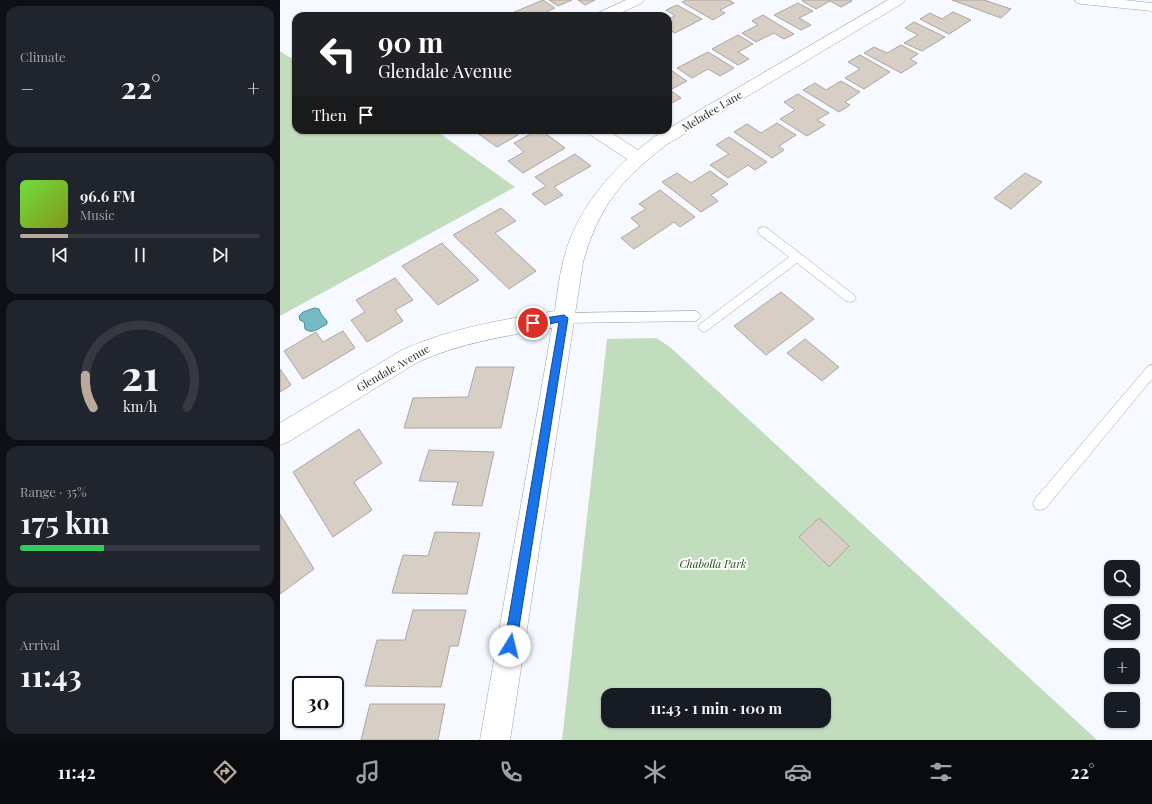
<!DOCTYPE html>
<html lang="en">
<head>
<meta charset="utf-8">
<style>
	body { margin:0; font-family:"Playfair Display",serif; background:#20242c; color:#f1f3f6; height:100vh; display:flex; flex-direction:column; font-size:15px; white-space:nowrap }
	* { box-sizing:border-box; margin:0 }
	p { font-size:13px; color:#9ea1a6 }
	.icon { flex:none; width:22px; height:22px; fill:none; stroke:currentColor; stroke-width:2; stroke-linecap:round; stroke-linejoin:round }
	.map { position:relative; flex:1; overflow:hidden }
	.sheet { display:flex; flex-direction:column; gap:6px; padding:6px; background:#0d0f14; width:280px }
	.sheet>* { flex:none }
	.banner { position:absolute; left:12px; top:12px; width:380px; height:122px; border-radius:12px; box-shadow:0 1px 3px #0004; background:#202124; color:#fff; overflow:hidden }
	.fabs { position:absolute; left:824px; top:560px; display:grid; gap:8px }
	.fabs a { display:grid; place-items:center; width:36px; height:36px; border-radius:8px; background:#171b24; box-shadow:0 1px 3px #0004; font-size:20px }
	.speed { position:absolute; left:12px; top:676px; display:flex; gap:8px; font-size:20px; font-weight:700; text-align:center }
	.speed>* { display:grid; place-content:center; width:52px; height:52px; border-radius:50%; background:#171b24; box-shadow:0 1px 3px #0004; line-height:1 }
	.speed .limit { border:2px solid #111; border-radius:6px; background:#fff; color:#111 }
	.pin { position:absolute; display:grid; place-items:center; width:34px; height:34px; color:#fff; margin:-17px; border:2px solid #fff; border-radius:50%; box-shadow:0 1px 4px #0007 }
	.me { position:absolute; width:44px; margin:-22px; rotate:9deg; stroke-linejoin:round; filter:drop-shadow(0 0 3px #0008) }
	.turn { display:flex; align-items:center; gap:14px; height:84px; padding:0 20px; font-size:18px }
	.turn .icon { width:52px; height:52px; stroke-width:2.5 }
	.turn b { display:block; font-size:28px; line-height:34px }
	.then { display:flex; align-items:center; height:38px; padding:0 20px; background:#0003; gap:8px; font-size:15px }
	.big { font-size:30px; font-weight:700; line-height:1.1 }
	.sheet .widget { flex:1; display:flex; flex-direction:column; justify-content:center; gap:6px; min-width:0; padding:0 14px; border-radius:12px; background:#20242c }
	.sheet .dial { align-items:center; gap:0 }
	.dial svg { height:104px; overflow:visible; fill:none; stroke:#363941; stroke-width:7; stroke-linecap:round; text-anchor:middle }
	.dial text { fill:#f1f3f6; stroke:none }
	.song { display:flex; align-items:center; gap:12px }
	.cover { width:48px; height:48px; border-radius:6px; background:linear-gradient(135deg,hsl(100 70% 55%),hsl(70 70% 35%)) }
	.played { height:4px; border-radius:2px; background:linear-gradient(90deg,#b9aa9b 20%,#363941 20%) }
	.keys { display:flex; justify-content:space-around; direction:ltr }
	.heat { display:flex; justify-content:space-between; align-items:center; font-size:22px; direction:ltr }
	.charge { height:6px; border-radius:3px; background:linear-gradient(90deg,#34c759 35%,#363941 0) }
	.trip { position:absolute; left:321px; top:688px; width:230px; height:40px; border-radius:12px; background:#171b24; box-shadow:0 1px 3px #0004; font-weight:700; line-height:40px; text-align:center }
	.tab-bar { display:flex; height:64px; justify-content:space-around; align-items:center; background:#090b0e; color:#9ea1a6 }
	.tab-bar .icon { width:28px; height:28px }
	.tab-bar .active { color:#b9aa9b }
	.tab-bar b { font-size:18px; color:#f1f3f6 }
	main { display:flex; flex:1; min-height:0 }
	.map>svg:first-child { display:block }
</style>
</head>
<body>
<main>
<section class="sheet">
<div class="widget"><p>Climate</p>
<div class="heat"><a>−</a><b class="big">22°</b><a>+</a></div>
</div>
<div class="widget">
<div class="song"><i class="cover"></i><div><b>96.6 FM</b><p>Music</p></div></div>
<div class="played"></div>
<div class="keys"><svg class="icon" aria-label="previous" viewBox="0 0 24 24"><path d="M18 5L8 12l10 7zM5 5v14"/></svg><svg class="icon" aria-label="pause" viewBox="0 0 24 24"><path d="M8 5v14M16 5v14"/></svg><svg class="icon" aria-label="next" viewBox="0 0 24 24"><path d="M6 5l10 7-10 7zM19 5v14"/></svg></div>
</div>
<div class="widget dial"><svg viewBox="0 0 100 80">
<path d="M14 69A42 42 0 1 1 86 69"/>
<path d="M14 69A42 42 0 0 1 8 44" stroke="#b9aa9b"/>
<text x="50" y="56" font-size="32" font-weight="700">21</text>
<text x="50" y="72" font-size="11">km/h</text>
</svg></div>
<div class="widget"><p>Range · 35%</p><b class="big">175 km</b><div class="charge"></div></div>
<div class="widget"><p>Arrival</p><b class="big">11:43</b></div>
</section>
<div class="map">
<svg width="872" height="740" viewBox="0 0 872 740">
	<rect width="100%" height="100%" fill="#f6f9ff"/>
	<g fill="#c2ddbd" fill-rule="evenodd">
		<polygon points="0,51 9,57 16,59 16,130 155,130 235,187 0,316"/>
		<path d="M376,338L390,347L817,740H282L327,339ZM328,695H544V721H328Z"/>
	</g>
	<path fill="#73bcc5" stroke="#5a8e95" d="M34,308L39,309L41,314L47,321V324C39,328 32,335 25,329L24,322L20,320L19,316L23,312Z"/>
	<g fill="#d7cec6" stroke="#aea59e">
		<polygon points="263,0 275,8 258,16 236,16 232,13"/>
		<polygon points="269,0 292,0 278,6"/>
		<polygon points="298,0 315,0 305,5"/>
		<polygon points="406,0 449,0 454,3 440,10 445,13 433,20 402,2"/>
		<polygon points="523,0 570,0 572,1 561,7 550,1 536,9 522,1"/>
		<polygon points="672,0 704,0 731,9 721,18"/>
		<polygon points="518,3 533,11 519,18 531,25 521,30 494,15"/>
		<polygon points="397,5 422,19 395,33 388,29 388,19 395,16 386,10"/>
		<polygon points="673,12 691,20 669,34 640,19 650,13 662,19"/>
		<polygon points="483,15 514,34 504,39 494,33 476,42 462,33 478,25 472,21"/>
		<polygon points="634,22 665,37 642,51 624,43 638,35 625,28"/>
		<polygon points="458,35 473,44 458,52 469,59 458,65 432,49"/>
		<polygon points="621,45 638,54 630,59 637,63 621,73 584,53 594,47 607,53"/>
		<polygon points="428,52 454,68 440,76 428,69 412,78 397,68"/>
		<polygon points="580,55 610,72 584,89 565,78 580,69 568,62"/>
		<polygon points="392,71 407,81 390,90 401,98 388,105 388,73"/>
		<polygon points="561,81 580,92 565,102 570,105 559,112 523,90 535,83 546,90"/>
		<polygon points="518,94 549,113 537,120 545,125 527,136 500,119 515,110 504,102"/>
		<polygon points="497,123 516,135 499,146 504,150 492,158 454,132 467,124 481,133"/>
		<polygon points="193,130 231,130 238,135 217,147"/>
		<polygon points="258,130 261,130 285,148 243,173 228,161 244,152 234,143"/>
		<polygon points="449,137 487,162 475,170 468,165 448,178 430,165 449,154 436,145"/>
		<polygon points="295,154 311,166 274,187 283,195 265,205 252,194 266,186 255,177"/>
		<polygon points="430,171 448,184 431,195 438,201 421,212 382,182 397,173 411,183"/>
		<polygon points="745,173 762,182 731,209 714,198"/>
		<polygon points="380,190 415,217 400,227 394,222 354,249 341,238 360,226 351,218 366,209 359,204"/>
		<polygon points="221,208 236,221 215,233 256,271 229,289 173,235"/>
		<polygon points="162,243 199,280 158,305 122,266"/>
		<polygon points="115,278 133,300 115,310 123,321 87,342 71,320 85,312 76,300"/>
		<polygon points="501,292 534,319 486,355 454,326"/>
		<polygon points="63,331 75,348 23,379 4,351 36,332 43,342"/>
		<polygon points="525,339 559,367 542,381 507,353"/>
		<polygon points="196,367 234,367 221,428 124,428 133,398 188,397"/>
		<polygon points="0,369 11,385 0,392"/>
		<polygon points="79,429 102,463 74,482 92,510 53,537 13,472"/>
		<polygon points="149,450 214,452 202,506 172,505 178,482 139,481"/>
		<polygon points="0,514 34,569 0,594"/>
		<polygon points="539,518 569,546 549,567 519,537"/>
		<polygon points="155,532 200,533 187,594 112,593 123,555 148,556"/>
		<polygon points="133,610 186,610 178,646 170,646 161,687 85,686 97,640 125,640"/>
		<polygon points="90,704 165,704 158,740 81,740"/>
	</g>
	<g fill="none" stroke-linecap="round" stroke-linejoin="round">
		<g stroke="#9ba0a9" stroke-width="1">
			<g id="service">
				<polygon points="483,227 487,228 574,295 576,298 574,301 570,302 566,301 517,263 428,330 424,332 420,330 418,327 420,324 509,257 479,234 478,231 479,228"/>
				<polygon points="415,311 419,313 421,316 419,319 415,321 284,323 280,321 278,318 280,315 284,313"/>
				<polygon points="872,365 872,379 765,509 760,510 755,509 753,504 755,499 868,366"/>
			</g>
		</g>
		<g stroke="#9ba0a9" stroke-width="1">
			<g id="minor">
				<polygon points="346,0 364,0 362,3 334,16 316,16 318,13"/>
				<path d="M608,0H625L623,3L386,145C341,180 319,206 303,262L230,740H200L272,328C225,336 180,343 138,362L8,442L0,445V423L122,350C171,328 222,320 275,311C277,295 279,278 283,262C292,222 317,187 347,159L309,134L307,130H327L358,150L374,137Z"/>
			</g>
		</g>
		<g stroke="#9ba0a9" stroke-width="1">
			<polygon id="secondary" points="795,0 844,0 872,3 872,11 802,4 797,3"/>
		</g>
		<use href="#service" fill="#fff" fill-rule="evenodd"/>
		<use href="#minor" fill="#fff" fill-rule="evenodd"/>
		<use href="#secondary" fill="#fff" fill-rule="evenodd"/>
	</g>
	<polygon fill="#1a73e8" stroke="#114b97" points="284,315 288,318 236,646 234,650 230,652 226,650 224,646 279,322 253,327 249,323 253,320"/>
	<g text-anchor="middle" stroke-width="4" stroke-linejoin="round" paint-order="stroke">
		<g font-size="11" fill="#1f2124" stroke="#fff">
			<text transform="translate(432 111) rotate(-31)" y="4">Meladee Lane</text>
			<text transform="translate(113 368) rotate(-30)" y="4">Glendale Avenue</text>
		</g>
		<g font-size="11" font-style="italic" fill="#1d4e12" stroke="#fff">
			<text x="433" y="568">Chabolla Park</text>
		</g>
	</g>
</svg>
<div class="fabs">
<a><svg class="icon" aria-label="search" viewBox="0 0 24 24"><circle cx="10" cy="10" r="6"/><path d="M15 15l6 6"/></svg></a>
<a><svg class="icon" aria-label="layers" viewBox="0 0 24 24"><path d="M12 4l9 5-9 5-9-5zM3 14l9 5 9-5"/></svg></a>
<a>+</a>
<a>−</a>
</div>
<div class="speed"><div class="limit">30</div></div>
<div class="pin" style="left:253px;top:323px;background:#d93025"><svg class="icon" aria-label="arrive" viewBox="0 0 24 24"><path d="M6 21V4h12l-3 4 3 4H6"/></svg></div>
<svg class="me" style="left:230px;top:646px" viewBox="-20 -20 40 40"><circle r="19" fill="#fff"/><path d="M0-13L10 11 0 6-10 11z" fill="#1a73e8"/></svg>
<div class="trip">11:43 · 1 min · 100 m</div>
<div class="banner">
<div class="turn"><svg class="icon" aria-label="left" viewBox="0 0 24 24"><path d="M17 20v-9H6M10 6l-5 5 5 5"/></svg><div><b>90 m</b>Glendale Avenue</div></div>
<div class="then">Then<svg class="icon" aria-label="arrive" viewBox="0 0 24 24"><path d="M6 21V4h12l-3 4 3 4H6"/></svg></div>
</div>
</div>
</main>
<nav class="tab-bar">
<b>11:42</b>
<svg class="icon active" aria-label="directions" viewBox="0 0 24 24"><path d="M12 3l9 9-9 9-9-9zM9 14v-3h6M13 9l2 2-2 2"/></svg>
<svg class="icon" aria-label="music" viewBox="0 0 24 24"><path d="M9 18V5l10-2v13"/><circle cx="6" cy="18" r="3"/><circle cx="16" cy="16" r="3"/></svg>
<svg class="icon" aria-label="phone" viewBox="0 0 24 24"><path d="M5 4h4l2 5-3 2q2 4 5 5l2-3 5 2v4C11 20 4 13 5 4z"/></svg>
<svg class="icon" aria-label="climate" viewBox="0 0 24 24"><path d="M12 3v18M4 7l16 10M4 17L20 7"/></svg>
<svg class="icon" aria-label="car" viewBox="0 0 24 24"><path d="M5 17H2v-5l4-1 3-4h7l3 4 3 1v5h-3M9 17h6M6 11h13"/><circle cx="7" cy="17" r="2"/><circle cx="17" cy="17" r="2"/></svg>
<svg class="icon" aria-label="filters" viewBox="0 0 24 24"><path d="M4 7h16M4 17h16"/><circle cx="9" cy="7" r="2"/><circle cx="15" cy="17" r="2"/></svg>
<b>22°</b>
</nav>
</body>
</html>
